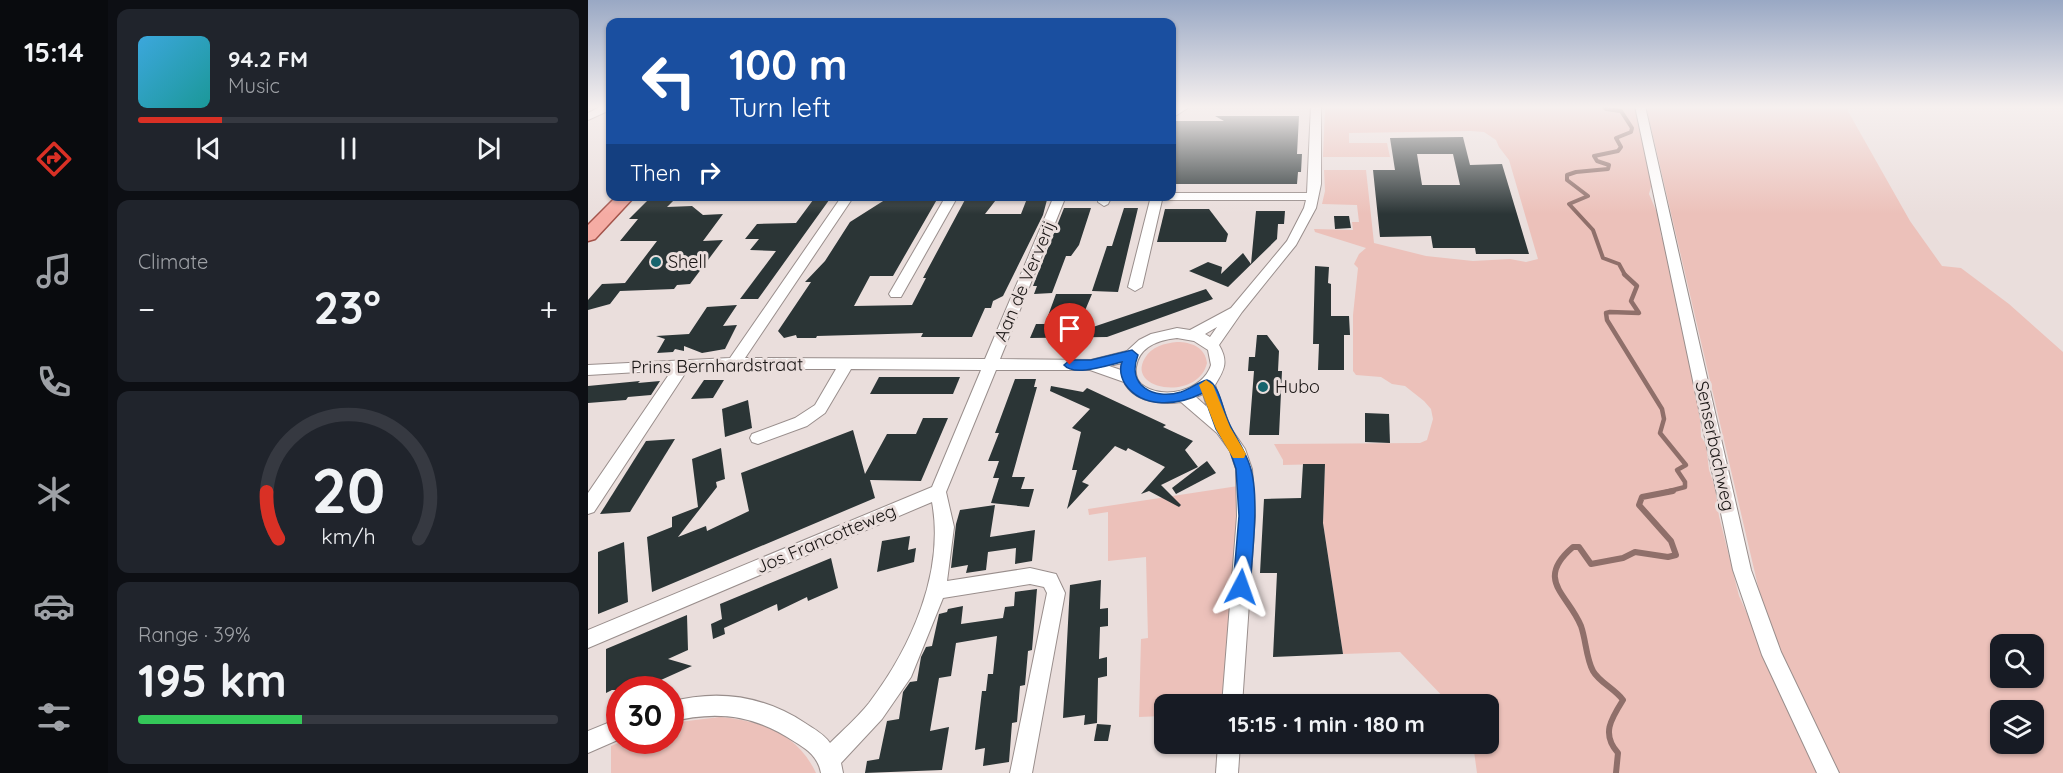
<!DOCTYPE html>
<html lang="en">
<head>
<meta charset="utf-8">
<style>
	body { margin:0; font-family:Quicksand,sans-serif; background:#20242c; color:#f1f3f6; height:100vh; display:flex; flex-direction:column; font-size:22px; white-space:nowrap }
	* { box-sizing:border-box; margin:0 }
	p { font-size:20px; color:#9ea1a6 }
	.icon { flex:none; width:33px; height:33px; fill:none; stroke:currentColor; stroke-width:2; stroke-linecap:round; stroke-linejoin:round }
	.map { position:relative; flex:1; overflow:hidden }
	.side { display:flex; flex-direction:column; gap:9px; padding:9px; background:#0d0f14; width:480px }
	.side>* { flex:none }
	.banner { position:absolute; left:18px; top:18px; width:570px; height:183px; border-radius:12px; box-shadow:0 2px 4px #0004; background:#1a4fa0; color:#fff; overflow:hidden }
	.controls { position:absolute; left:1402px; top:634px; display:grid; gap:12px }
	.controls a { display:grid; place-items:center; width:54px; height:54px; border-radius:12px; background:#171b24; box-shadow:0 2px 4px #0004; font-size:30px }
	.speed { position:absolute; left:18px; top:676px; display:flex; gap:12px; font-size:30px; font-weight:700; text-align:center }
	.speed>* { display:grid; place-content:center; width:78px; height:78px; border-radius:50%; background:#171b24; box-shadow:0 2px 4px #0004; line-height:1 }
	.speed .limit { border:9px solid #d22; background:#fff; color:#111 }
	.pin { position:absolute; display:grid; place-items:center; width:51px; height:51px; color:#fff; margin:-62px -26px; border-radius:50% 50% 50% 0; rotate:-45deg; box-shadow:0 0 6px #0007 }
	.pin .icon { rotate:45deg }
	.me { position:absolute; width:66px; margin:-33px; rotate:4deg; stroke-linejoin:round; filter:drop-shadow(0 0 4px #0008) }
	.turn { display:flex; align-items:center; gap:21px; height:126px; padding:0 24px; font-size:27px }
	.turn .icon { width:78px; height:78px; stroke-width:2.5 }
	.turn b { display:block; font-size:42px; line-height:51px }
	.then { display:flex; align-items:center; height:57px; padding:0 24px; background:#0003; gap:12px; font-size:22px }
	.big { font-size:45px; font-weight:700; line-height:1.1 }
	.side .widget { flex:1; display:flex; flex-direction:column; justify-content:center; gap:9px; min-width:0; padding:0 21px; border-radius:12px; background:#20242c }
	.side .dial { align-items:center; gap:0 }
	.dial svg { height:156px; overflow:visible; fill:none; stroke:#363941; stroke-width:7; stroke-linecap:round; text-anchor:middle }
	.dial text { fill:#f1f3f6; stroke:none }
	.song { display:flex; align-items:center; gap:18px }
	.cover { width:72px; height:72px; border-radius:9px; background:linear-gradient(135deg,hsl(200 70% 55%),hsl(180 70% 35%)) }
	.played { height:6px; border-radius:3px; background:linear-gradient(90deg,#d93025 20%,#363941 20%) }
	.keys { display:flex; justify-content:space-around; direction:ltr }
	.heat { display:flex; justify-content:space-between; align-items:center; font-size:33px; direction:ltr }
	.charge { height:9px; border-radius:4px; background:linear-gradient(90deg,#34c759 39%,#363941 0) }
	.trip { position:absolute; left:566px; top:694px; width:345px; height:60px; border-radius:12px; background:#171b24; box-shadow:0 2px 4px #0004; font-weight:700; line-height:60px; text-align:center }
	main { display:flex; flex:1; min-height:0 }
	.dock { display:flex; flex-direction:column; width:108px; justify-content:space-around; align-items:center; background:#090b0e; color:#9ea1a6 }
	.dock .icon { width:42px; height:42px }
	.dock .current { color:#d93025 }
	.dock b { font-size:27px; color:#f1f3f6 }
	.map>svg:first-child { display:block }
</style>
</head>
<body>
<main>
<nav class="dock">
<b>15:14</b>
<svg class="icon current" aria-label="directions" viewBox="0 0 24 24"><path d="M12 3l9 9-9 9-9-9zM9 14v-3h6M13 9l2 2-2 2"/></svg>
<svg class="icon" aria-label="music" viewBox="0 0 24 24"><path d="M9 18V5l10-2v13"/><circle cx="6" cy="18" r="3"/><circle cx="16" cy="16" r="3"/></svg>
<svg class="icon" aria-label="phone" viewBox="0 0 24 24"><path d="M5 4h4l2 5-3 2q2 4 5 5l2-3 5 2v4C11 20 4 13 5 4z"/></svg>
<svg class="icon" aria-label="climate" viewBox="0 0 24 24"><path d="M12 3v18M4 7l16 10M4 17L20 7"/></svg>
<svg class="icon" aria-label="car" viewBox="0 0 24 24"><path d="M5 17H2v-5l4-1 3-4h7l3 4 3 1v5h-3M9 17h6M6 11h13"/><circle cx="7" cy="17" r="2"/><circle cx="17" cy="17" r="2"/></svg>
<svg class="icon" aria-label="filters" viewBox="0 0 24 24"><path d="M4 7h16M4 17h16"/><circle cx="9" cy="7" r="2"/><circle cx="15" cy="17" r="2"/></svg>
</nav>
<section class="side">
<div class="widget">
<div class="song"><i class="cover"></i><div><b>94.2 FM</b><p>Music</p></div></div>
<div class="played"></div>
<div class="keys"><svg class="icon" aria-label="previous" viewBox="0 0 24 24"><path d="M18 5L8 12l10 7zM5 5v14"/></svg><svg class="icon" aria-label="pause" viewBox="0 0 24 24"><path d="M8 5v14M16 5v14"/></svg><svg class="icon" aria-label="next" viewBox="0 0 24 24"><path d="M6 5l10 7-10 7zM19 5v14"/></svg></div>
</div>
<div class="widget"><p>Climate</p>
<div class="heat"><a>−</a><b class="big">23°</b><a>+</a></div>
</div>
<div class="widget dial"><svg viewBox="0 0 100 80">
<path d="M14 69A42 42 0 1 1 86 69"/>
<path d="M14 69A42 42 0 0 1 8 45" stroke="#d93025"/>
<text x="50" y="56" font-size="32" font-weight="700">20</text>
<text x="50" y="72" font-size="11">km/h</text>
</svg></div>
<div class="widget"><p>Range · 39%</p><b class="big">195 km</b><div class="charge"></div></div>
</section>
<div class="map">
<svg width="1475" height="773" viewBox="0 0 1475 773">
	<rect width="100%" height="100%" fill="#eadedc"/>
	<g fill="#ecc1ba" fill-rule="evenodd">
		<polygon points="745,106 774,106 775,110 1049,106 1064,183 1061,194 1070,215 1073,236 1088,272 1088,304 1112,410 1113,437 1118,444 1121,470 1127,487 1131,516 1151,596 1232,773 889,773 885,744 900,744 900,705 863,705 812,652 755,654 735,523 737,464 695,465 695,460 686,444 832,443 839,440 845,419 843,409 836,401 817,386 804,384 793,377 768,375 765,371 765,315 770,268 766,264 771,254 778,248 727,232 726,229 765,230 764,222 771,222 769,205 734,204 737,191 736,170 778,170 786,243 838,256 885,261 922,259 938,262 950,259 921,160 911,147 908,140 896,132 882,131 761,133 761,143 799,143 802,157 735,157 737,108"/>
		<path d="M1058,106H1257L1322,221L1354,266L1373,268L1421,304L1475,352V773H1250L1196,659L1173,599ZM1413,645H1446V678H1413ZM1413,711H1446V744H1413Z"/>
		<path d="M589,342C603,342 617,347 619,363C610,402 537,390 557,358C563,347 577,343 589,342Z"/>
		<polygon points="650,486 651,496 646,598 634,705 576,705 576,716 551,717 553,639 560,638 558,557 520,561 520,512 501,515 500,509"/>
		<path d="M132,717C174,721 209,733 228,773H23V746L35,741H82L83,723Z"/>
	</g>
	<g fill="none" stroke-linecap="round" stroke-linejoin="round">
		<polyline stroke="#8f6f6a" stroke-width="4" points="1015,106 1018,109 1033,111 1044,128 1043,132 1028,138 1033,147 1030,151 1006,156 1009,161 1021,165 1020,169 988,172 979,175 979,180 1000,196 981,204 1005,230 1015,258 1031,264 1037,275"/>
		<polyline stroke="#8f6f6a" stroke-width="4.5" points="1036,274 1049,286 1043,301 1051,313 1022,312 1018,313 1019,320 1074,409 1076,419 1072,433 1098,465 1089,470 1097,482 1097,487 1074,493"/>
		<path stroke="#8f6f6a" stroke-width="6" d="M1028,773L1030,753C1013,734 1023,719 1035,700C1027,689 1011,682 1005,671C998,658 998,640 993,626C980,594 946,580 985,547H991L1003,564L1035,558L1047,552L1080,557L1088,555L1083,541L1051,505L1054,497L1085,491"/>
	</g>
	<g fill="#2b3536" fill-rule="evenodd">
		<polygon points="627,116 711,116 709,154 714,154 713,172 710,172 709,184 584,184 584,131 586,121 636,121"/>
		<path d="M875,137L882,165L914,164L941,254H888L887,248H845L843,236L792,237L785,170H807L802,138ZM829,154H865L872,185H834Z"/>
		<polygon points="228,196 244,196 170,299 152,299 188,251 162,250 171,239 157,239 169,224 208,223"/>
		<polygon points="303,196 351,196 305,276 282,276 266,306 324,305 338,278 335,278 379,196 411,196 397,214 433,214 440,196 460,196 455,215 415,296 405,301 403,308 397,308 384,337 333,337 335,333 229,336 228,338 209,338 208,335 196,338 190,331 223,282 217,282 237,261 262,222"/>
		<polygon points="61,199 86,200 79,207 104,206 115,215 135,214 115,241 135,240 102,284 89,285 86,289 32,291 22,304 0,310 0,300 14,284 37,283 69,241 32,241 50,219 41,219"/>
		<polygon points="476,208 503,208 491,245 483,256 478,256 464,293 446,294 449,286 445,286"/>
		<polygon points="536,208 550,208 530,292 504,291 519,246 524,246"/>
		<polygon points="577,209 621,209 640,234 638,242 569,242"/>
		<polygon points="668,211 697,211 696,224 690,224 689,239 640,287 601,271 620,262 634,267 633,274 655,253 663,264"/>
		<polygon points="746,216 761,216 763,228 747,229"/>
		<polygon points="727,266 741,267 740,283 743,284 743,316 761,316 762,335 756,335 756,370 730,370 731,344 725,344"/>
		<polygon points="618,289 625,299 519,337 442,338 448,324 457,324 468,294 504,294 493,320 505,320 502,328"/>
		<polygon points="149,305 135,326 149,325 137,349 114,353 96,346 96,351 87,349 85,352 69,353 77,339 68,336 101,334 119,307"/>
		<polygon points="669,335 679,335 691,351 690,371 694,371 691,435 661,435 666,371 660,371 661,357 667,357"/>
		<polygon points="291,377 372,377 365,394 282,394"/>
		<polygon points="427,379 448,379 446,387 449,387 424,477 437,477 433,489 446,489 441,507 403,503 411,478 405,478 411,461 400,461 411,433 407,433"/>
		<polygon points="116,380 136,380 125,398 103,399"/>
		<polygon points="52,381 50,383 72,381 63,395 40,397 38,400 0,403 0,386"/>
		<polygon points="463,386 495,392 499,388 578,425 575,427 605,441 597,450 610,467 573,485 593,505 591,507 561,491 553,494 577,467 540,448 538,451 527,446 494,482 501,485 479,509 489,470 484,470 493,432 484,428 502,409 462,391"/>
		<polygon points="160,400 164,428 137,437 134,409"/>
		<polygon points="777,413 801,414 802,443 777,442"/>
		<polygon points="335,418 360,418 333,481 282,480 287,498 64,592 59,537 84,527 84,517 110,507 104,459 133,448 137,479 128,482 129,487 90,537 118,526 119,531 161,511 153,473 265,430 277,474 299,434 328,434"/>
		<polygon points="87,439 42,512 12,514 58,441"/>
		<polygon points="619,461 628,473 588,494 584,488"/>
		<polygon points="715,464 737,464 735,523 755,654 685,657 689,573 672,573 676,499 713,498"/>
		<polygon points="407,505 402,537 447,530 444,561 427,564 428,548 400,552 398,570 378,573 380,565 363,568 368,524 372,510"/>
		<polygon points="322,536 320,550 328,548 326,562 289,572 294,541"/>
		<polygon points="36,542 40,602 10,614 10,552"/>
		<polygon points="243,558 250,588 220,601 219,597 190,611 189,604 136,628 137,634 125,639 123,624 134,619 132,604"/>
		<polygon points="513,580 512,609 520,608 520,626 512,627 511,659 519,657 519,676 510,678 509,723 496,725 497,715 475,718 482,585"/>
		<polygon points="449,589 444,650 440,651 437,685 432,686 429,722 424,723 421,762 395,766 397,748 387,750 394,691 398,691 400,674 405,674 409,636 368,643 363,676 351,678 342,731 361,727 354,770 277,773 279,761 291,759 299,721 311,719 315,692 322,682 329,681 333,657 338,647 344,646 351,614 359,612 360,609 375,606 373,624 415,618 417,607 426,606 427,592"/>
		<polygon points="99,615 100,650 80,659 104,666 64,684 65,690 24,690 18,693 18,649"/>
		<polygon points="509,724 523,725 520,741 506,741"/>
	</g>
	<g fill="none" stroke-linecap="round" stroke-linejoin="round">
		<g stroke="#998e8c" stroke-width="2">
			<g id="minor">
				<polygon points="14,106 22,106 22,110 0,120 0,113"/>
				<polygon points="591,106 603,106 584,118 584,111"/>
				<path d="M723,106H733V184L728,208L708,245L654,312L631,345C641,362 636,370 627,385L642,427L657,449L664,469L667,516L654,705H634L649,516L648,469L642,451L629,433L593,402C573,405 546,402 536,382L502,370H408L358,492L366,527L359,581L442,568L468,574L477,593L444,773H422L459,593L456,587L442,584L355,598L323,677L294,719L253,763L255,773H233C230,757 220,750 207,742C167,715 129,710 82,722V702C130,689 176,696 217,723C226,729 236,734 242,743C255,730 269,718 281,703C323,648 357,572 344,502L0,648V630L344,487L393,370L263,369L237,413L219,426L170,444L164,442L162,438L164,434L207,418L227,405L248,369H100L6,512L0,514V493L84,370L0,375V365L142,358L254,196H266L157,358L397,359L466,196H478L412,359L503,360L539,351L551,340L563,334L589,328L602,330L643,308L699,241L716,208L718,200H574L554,287L547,291L540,287L562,200H522L520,204L516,206L510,202L511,197L584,196V193H719ZM629,327L622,337L617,334ZM589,338L606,341L620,350L623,365C615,391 574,401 553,384C548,379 547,374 548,367C551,347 570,340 589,338ZM534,363L533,370L521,366ZM615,394L619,407L608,397Z"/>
				<polygon points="1047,106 1057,106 1163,570 1193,652 1251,773 1229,773 1174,655 1145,570"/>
				<polygon points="358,196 370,196 313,297 303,297 301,294"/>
				<polygon points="32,718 32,739 0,753 0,731"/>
				<polygon points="630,744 652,744 650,773 628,773"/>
			</g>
		</g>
		<g stroke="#a3534a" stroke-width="3">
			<polygon id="primary" points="29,196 47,196 7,239 0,241 0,225"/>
		</g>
		<use href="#minor" fill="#fff" fill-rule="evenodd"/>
		<use href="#primary" fill="#f5aca4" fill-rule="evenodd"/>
	</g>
	<linearGradient id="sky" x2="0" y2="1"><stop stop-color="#99a8c4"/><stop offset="0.5" stop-color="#f6f0ef"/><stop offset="1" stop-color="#f6f0ef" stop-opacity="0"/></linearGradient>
	<rect width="1475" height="214" fill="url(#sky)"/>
	<path fill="#1a73e8" stroke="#114b97" stroke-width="1.5" d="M544,350L550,355C538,386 566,400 593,392C602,389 610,382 619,380C630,383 634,405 638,416C644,433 656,447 662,466C672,495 664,555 662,587L659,592L653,594L647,592L645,587L651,516L648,469L642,451L628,429L615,393C591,405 555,410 537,384C533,377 531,370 534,362C520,365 486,377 476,365L482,360H503Z"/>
	<polygon fill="#f59e0b" points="618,380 625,385 642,427 658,454 656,458 645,458 628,429 611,385"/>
	<g fill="#17646d" stroke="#eadedc" stroke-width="2">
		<circle cx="68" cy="262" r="6"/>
		<circle cx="675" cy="387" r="6"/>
	</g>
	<g text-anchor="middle" stroke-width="6" stroke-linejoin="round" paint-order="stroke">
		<g font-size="18" fill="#181413" stroke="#eadedc" text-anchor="start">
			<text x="80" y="268">Shell</text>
			<text x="687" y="393">Hubo</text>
		</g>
		<g font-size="18" fill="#181413" stroke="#eadedc">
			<text transform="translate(437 281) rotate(-67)" y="6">Aan de Ververij</text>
			<text transform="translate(129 366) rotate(-1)" y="6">Prins Bernhardstraat</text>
			<text transform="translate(1127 446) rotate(78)" y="6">Senserbachweg</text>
			<text transform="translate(238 539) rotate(-23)" y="6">Jos Francotteweg</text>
		</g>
	</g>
</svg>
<div class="controls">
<a><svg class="icon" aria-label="search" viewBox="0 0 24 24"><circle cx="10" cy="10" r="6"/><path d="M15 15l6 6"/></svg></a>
<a><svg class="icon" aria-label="layers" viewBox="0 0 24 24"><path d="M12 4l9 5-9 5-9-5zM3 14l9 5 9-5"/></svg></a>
</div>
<div class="speed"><div class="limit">30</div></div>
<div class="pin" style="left:482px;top:365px;background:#d93025"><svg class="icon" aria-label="arrive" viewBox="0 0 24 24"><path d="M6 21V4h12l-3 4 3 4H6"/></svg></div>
<svg class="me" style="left:653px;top:587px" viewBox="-20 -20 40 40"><path d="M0-17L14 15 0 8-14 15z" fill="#1a73e8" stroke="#fff" stroke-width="4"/></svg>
<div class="trip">15:15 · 1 min · 180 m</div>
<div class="banner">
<div class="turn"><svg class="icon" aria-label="left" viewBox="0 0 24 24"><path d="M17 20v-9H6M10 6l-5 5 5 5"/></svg><div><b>100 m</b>Turn left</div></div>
<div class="then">Then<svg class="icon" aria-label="right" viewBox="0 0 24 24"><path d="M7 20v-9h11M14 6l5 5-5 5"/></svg></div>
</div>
</div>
</main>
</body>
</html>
